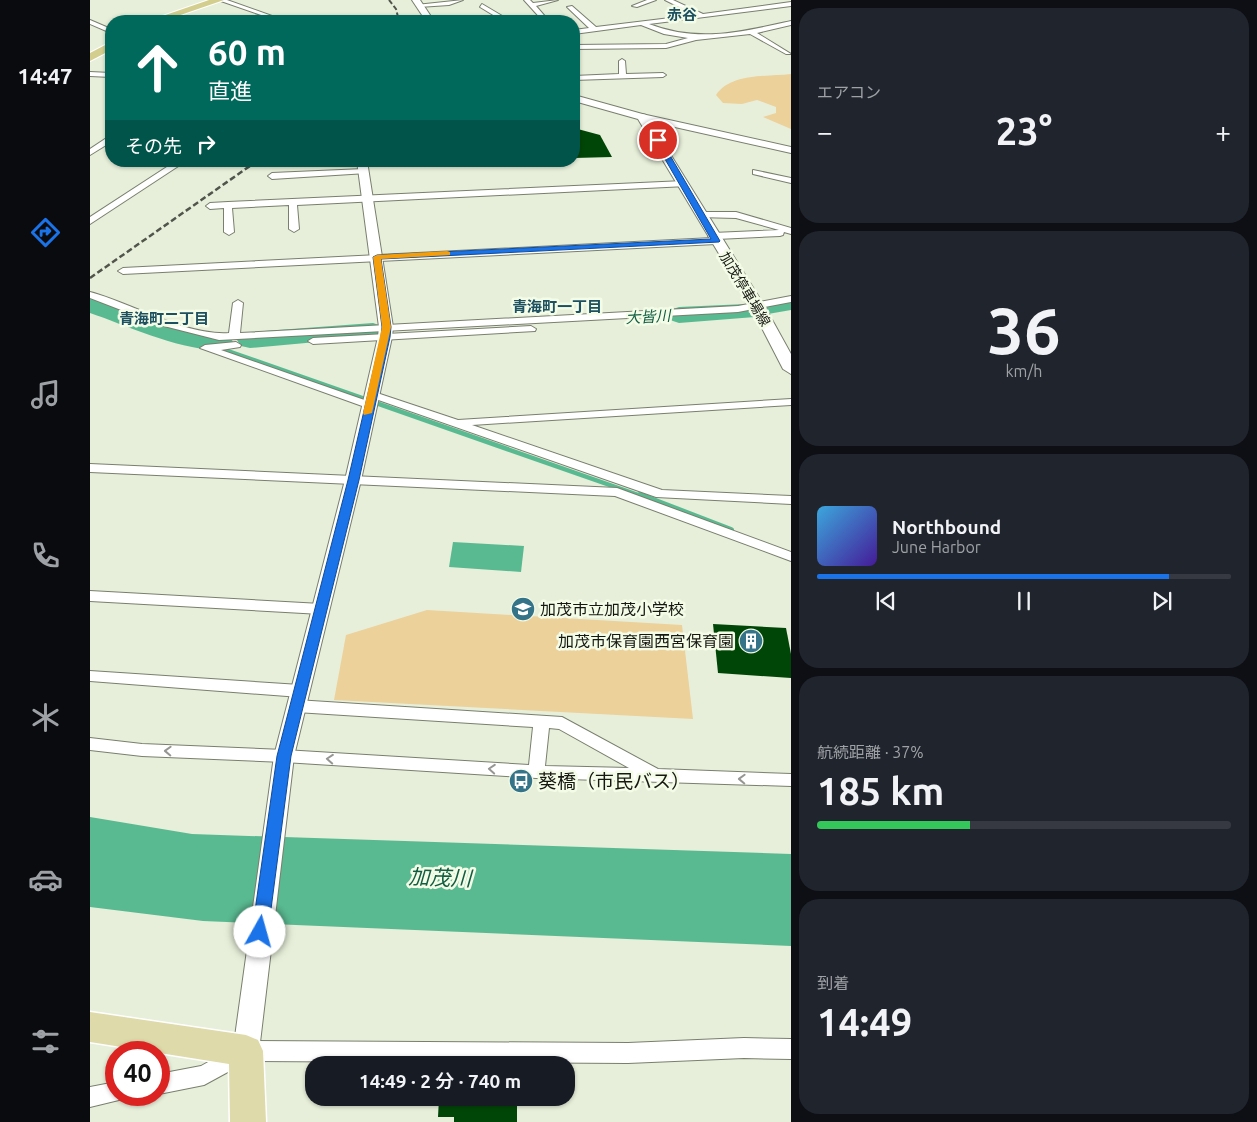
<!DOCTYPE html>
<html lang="ja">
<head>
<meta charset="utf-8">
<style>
	body { margin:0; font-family:Ubuntu,"Noto Sans JP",sans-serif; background:#20242c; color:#f1f3f6; height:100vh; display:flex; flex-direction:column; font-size:19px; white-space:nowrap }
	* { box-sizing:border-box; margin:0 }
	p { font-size:16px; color:#9ea1a6 }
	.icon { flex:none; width:28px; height:28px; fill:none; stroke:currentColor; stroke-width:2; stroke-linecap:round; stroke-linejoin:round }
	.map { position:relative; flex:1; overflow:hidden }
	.details { display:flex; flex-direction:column; gap:8px; padding:8px; background:#0d0f14; width:466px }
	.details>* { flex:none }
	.top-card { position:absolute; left:15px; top:15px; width:475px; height:152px; border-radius:20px; box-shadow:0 1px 4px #0004; background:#00695c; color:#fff; overflow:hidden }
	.speed { position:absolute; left:15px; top:1041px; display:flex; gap:10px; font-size:25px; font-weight:700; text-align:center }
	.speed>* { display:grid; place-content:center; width:65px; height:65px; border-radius:50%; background:#171b24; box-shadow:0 1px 4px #0004; line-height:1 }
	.speed .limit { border:8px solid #d22; background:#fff; color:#111 }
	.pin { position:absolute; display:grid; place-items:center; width:42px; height:42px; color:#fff; margin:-21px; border:2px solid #fff; border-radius:50%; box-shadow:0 1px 5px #0007 }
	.me { position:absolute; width:55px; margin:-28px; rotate:7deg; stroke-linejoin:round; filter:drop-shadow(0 0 4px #0008) }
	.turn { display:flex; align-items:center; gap:18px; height:105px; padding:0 20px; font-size:22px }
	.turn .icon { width:65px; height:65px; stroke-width:2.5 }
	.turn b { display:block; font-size:35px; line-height:42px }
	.then { display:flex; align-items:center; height:48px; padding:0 20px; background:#0003; gap:10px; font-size:19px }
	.big { font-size:38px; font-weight:600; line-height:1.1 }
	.details .widget { flex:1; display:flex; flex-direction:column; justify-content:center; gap:8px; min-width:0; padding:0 18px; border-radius:20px; background:#20242c }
	.details .dial { align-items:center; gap:0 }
	.dial b { font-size:65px; line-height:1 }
	.song { display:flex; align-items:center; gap:15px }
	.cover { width:60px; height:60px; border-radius:8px; background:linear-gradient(135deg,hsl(200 70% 55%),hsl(260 70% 35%)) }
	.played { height:5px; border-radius:2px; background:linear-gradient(90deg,#1a73e8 85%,#363941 85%) }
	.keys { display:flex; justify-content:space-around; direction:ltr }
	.heat { display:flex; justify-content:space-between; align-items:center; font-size:28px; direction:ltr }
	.charge { height:8px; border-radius:4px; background:linear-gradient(90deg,#34c759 37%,#363941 0) }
	.trip { position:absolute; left:215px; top:1056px; width:270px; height:50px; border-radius:20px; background:#171b24; box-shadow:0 1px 4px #0004; font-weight:600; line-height:50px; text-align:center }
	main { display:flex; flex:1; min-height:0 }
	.tabs { display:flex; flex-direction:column; width:90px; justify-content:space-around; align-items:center; background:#090b0e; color:#9ea1a6 }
	.tabs .icon { width:35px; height:35px }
	.tabs .on { color:#1a73e8 }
	.tabs b { font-size:22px; color:#f1f3f6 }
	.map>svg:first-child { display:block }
</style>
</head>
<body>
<main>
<nav class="tabs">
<b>14:47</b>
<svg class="icon on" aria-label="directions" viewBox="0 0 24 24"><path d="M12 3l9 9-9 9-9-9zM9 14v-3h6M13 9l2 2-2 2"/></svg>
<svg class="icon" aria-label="music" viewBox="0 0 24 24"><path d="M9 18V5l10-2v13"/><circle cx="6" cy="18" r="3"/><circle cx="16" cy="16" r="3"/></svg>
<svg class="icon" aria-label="phone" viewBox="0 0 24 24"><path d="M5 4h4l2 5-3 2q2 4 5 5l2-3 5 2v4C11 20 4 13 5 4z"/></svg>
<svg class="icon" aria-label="climate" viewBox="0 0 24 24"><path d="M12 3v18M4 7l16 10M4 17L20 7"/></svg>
<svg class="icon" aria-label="car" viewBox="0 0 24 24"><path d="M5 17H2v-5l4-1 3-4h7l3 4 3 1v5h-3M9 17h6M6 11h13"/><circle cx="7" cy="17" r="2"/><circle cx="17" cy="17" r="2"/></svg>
<svg class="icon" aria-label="filters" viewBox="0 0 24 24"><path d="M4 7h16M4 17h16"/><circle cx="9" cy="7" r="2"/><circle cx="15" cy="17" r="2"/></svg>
</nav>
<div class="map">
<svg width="701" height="1122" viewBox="0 0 701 1122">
	<rect width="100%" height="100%" fill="#e7efda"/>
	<g fill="#ecd19b">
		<path d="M701,74V129L673,117L686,113V107L667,100L652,104L633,103L626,95C641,73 676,77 701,74Z"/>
		<polygon points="337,610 592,625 603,719 244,700 256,635"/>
	</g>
	<g fill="#59ba91">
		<polygon points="363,542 434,546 431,572 359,567"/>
		<polygon points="0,817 102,834 701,854 701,946 113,921 0,907"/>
	</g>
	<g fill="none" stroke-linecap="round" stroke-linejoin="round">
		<polyline stroke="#59ba91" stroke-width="4.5" points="112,342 554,497"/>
		<polyline stroke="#59ba91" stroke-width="6" points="550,495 641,530"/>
		<g fill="#59ba91" fill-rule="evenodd">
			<polygon points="701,296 701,310 678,314 669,312 666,307 669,302"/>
			<path d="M0,298L114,334L139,336L143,342L139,348C103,357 36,325 0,313Z"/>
			<polygon points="656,304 665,307 669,312 665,317 589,323 580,320 576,315 580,310 589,307"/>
			<polygon points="283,323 292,326 296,331 292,336 160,348 151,346 147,340 151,334 160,332"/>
		</g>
	</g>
	<g fill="#004607">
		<polygon points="484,128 510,135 522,157 484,158"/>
		<polygon points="623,624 696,628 701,654 701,678 628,673"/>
		<polygon points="349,1098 427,1099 427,1122 364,1122 364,1117 348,1117"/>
	</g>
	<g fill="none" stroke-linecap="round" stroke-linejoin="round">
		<g stroke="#787f6d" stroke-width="2">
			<g id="minor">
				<polygon points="128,0 137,0 196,21 188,21"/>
				<polygon points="373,0 359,5 329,7 326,5"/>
				<polygon points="434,0 440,0 443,3 468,0 446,6 459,21 453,21"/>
				<polygon points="557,0 566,0 547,7 542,6"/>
				<path d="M575,0H583L613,14L701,2V6L559,24C608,43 651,32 701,21V25L667,33L701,54H696L660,34L606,40L576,48L484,49V45L576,44L598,38L574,34L551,25L484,34V30L499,28L477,7L482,6L506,27L605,15Z"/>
				<polygon points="392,4 419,20 420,21 413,21 390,7"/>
				<polygon points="0,20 21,29 21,33 0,24"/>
				<polygon points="532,59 535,61 536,74 573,73 576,75 573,77 484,80 484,76 529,74 529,61"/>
				<polygon points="0,72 21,73 21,77 0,76"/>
				<polygon points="18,137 21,137 21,142 0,155 0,149"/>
				<polygon points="86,161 96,161 0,224 0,217"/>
				<polygon points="274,169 277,169 277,173 182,179 178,176 182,173"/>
				<polygon points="663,170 701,178 701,183 663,174"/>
				<polygon points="594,181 597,182 597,186 207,205 209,229 204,232 199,229 199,205 142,208 144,232 139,235 134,232 134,208 120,209 116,206 120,203 138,202"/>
				<polygon points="611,212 646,212 701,228 701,234 694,232 693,235 690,236 627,239 631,241 626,244 33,274 28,271 33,268 622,238 618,236 623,233 689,230 646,218 608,217 607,215"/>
				<path d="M0,292C42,303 95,336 139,333L143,303L148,300L153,303L150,333L648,306L701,296V302L648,312L129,340L70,325L0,298Z"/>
				<polygon points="441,326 446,329 445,331 223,344 218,341 223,338"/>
				<polygon points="146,342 151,345 150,347 131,350 283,403 285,405 283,407 275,407 110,348 115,345"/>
				<polygon points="281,391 368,420 701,399 701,405 382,425 572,490 701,496 701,504 566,497 277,396 275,394"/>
				<polygon points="0,464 527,488 701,552 701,561 525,496 0,472"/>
				<polygon points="0,591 231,604 238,609 231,614 0,601"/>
				<polygon points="0,671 210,685 216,687 218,691 216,695 210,697 0,681"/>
				<path d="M206,700L472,717L568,769L701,774V786L446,778L194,762L52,756L0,750V738L52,744L194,750L439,765L443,727L206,712L200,710L198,706L200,702ZM459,728L469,729L539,768L455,766Z"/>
				<polygon points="654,1038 701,1039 701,1059 654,1058 538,1063 158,1061 114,1085 69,1094 69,1074 111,1066 156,1041 538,1043"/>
				<polygon points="26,1082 26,1095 35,1095 33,1099 0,1107 0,1087"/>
			</g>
		</g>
		<g stroke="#787f6d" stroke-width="2">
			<g id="tertiary">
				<polygon points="552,114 701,147 701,153 549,119 547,117"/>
				<polygon points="267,161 277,161 303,327 302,337 271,480 204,756 169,1051 165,1060 156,1063 147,1060 143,1051 184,756 255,480 288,337 289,327"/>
			</g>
		</g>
		<g stroke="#787f6d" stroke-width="2">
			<g id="secondary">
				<polygon points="322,0 330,0 344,21 336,21"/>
				<polygon points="484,95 556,115 675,307 701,354 701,374 693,369 661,307 548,119 484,101"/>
			</g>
		</g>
		<g stroke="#fff" stroke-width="3">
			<polygon id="primary" points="0,1012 156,1035 168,1040 173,1051 176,1122 140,1122 139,1064 0,1042"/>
		</g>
		<g stroke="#fff" stroke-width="2">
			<g id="trunk">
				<polygon points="119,0 134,0 73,21 58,21"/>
				<polygon points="21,42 21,50 0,61 0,53"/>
			</g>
		</g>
		<use href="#minor" fill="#fff" fill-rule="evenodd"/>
		<use href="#tertiary" fill="#fff" fill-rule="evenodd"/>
		<use href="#secondary" fill="#fff" fill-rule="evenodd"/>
		<use href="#primary" fill="#dedaaa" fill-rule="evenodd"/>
		<use href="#trunk" fill="#d3ce8e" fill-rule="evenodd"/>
		<polyline stroke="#50544a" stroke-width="2" stroke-dasharray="5 2.5" stroke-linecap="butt" points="299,0 306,9 309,21"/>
		<polyline stroke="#50544a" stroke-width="2.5" stroke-dasharray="6 3" stroke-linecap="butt" points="0,278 167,161"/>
	</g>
	<defs><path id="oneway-chevron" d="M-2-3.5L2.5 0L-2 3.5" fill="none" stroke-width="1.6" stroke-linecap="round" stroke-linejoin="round" transform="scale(1.25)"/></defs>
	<g stroke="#969794">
		<use href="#oneway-chevron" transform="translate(78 751) rotate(-178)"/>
		<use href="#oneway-chevron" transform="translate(240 759) rotate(-176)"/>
		<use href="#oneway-chevron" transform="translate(402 769) rotate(-176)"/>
		<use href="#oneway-chevron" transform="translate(652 779) rotate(-178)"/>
	</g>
	<polygon fill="#1a73e8" stroke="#114b97" points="568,138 571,140 630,241 629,242 291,259 301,327 300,337 269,480 201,756 178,932 176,936 170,938 165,936 162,932 187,756 258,480 291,337 292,327 283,257 287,255 621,239 564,140"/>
	<polygon fill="#f59e0b" points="357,251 360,252 360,255 291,259 301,327 282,413 274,415 273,413 292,327 283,257 287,255"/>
	<defs>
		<g id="school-disc" transform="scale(1.25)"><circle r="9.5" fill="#347388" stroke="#f4fce7"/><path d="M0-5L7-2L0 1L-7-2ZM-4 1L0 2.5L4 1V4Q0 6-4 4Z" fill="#fff"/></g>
		<g id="building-disc" transform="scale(1.25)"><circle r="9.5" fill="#347388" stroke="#f4fce7"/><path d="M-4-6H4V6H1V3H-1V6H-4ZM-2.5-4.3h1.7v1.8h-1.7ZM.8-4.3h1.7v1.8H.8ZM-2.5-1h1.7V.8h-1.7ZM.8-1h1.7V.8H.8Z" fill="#fff"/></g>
		<g id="bus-disc" transform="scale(1.25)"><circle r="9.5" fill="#347388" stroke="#f4fce7"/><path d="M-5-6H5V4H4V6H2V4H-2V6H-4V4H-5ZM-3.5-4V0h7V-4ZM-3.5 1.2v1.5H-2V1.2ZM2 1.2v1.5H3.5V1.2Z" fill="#fff"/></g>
	</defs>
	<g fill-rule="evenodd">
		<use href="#school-disc" x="433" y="609"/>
		<use href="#building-disc" x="661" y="641"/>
		<use href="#bus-disc" x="431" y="781"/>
	</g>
	<g text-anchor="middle" stroke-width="5" stroke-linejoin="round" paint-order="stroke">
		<g font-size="14" fill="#151811" stroke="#f4fce7">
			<text transform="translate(655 289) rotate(59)" y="5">加茂停車場線</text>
		</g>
		<g font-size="15" font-weight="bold" fill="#1d5060" stroke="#f4fce7">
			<text x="592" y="20">赤谷</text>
			<text x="467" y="312">青海町一丁目</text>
			<text x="74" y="324">青海町二丁目</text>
		</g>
		<g font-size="15" font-style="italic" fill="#105d42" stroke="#f4fce7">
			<text transform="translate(558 317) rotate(-3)" y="5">大皆川</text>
		</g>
		<g font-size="16" fill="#151811" stroke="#f4fce7" text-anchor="start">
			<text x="450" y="615">加茂市立加茂小学校</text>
			<text x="644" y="647" text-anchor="end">加茂市保育園西宮保育園</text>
		</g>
		<g font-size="19" fill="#151811" stroke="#f4fce7" text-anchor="start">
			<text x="448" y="788">葵橋（市民バス）</text>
		</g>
		<g font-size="21" font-style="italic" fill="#105d42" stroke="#f4fce7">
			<text transform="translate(350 878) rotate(2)" y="7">加茂川</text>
		</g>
	</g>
</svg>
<div class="speed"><div class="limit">40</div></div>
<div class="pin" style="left:568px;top:140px;background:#d93025"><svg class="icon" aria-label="arrive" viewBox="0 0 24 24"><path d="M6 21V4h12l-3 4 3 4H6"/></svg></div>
<svg class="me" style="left:170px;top:932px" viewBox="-20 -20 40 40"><circle r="19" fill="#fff"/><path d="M0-13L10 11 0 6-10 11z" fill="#1a73e8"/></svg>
<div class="trip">14:49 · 2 分 · 740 m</div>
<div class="top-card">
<div class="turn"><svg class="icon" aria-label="ahead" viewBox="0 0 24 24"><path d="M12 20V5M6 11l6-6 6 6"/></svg><div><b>60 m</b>直進</div></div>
<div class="then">その先<svg class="icon" aria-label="right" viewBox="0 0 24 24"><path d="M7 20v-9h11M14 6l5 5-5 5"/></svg></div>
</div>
</div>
<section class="details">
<div class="widget"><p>エアコン</p>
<div class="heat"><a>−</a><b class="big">23°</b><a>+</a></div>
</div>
<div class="widget dial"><b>36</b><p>km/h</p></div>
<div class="widget">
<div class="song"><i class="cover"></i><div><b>Northbound</b><p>June Harbor</p></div></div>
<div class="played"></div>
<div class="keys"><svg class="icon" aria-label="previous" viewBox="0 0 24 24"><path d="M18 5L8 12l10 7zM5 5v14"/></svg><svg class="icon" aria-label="pause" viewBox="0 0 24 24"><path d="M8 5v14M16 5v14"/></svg><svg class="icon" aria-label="next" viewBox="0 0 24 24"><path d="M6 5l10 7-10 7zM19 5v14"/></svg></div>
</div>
<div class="widget"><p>航続距離 · 37%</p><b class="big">185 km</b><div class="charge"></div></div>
<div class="widget"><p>到着</p><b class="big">14:49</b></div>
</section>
</main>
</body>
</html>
